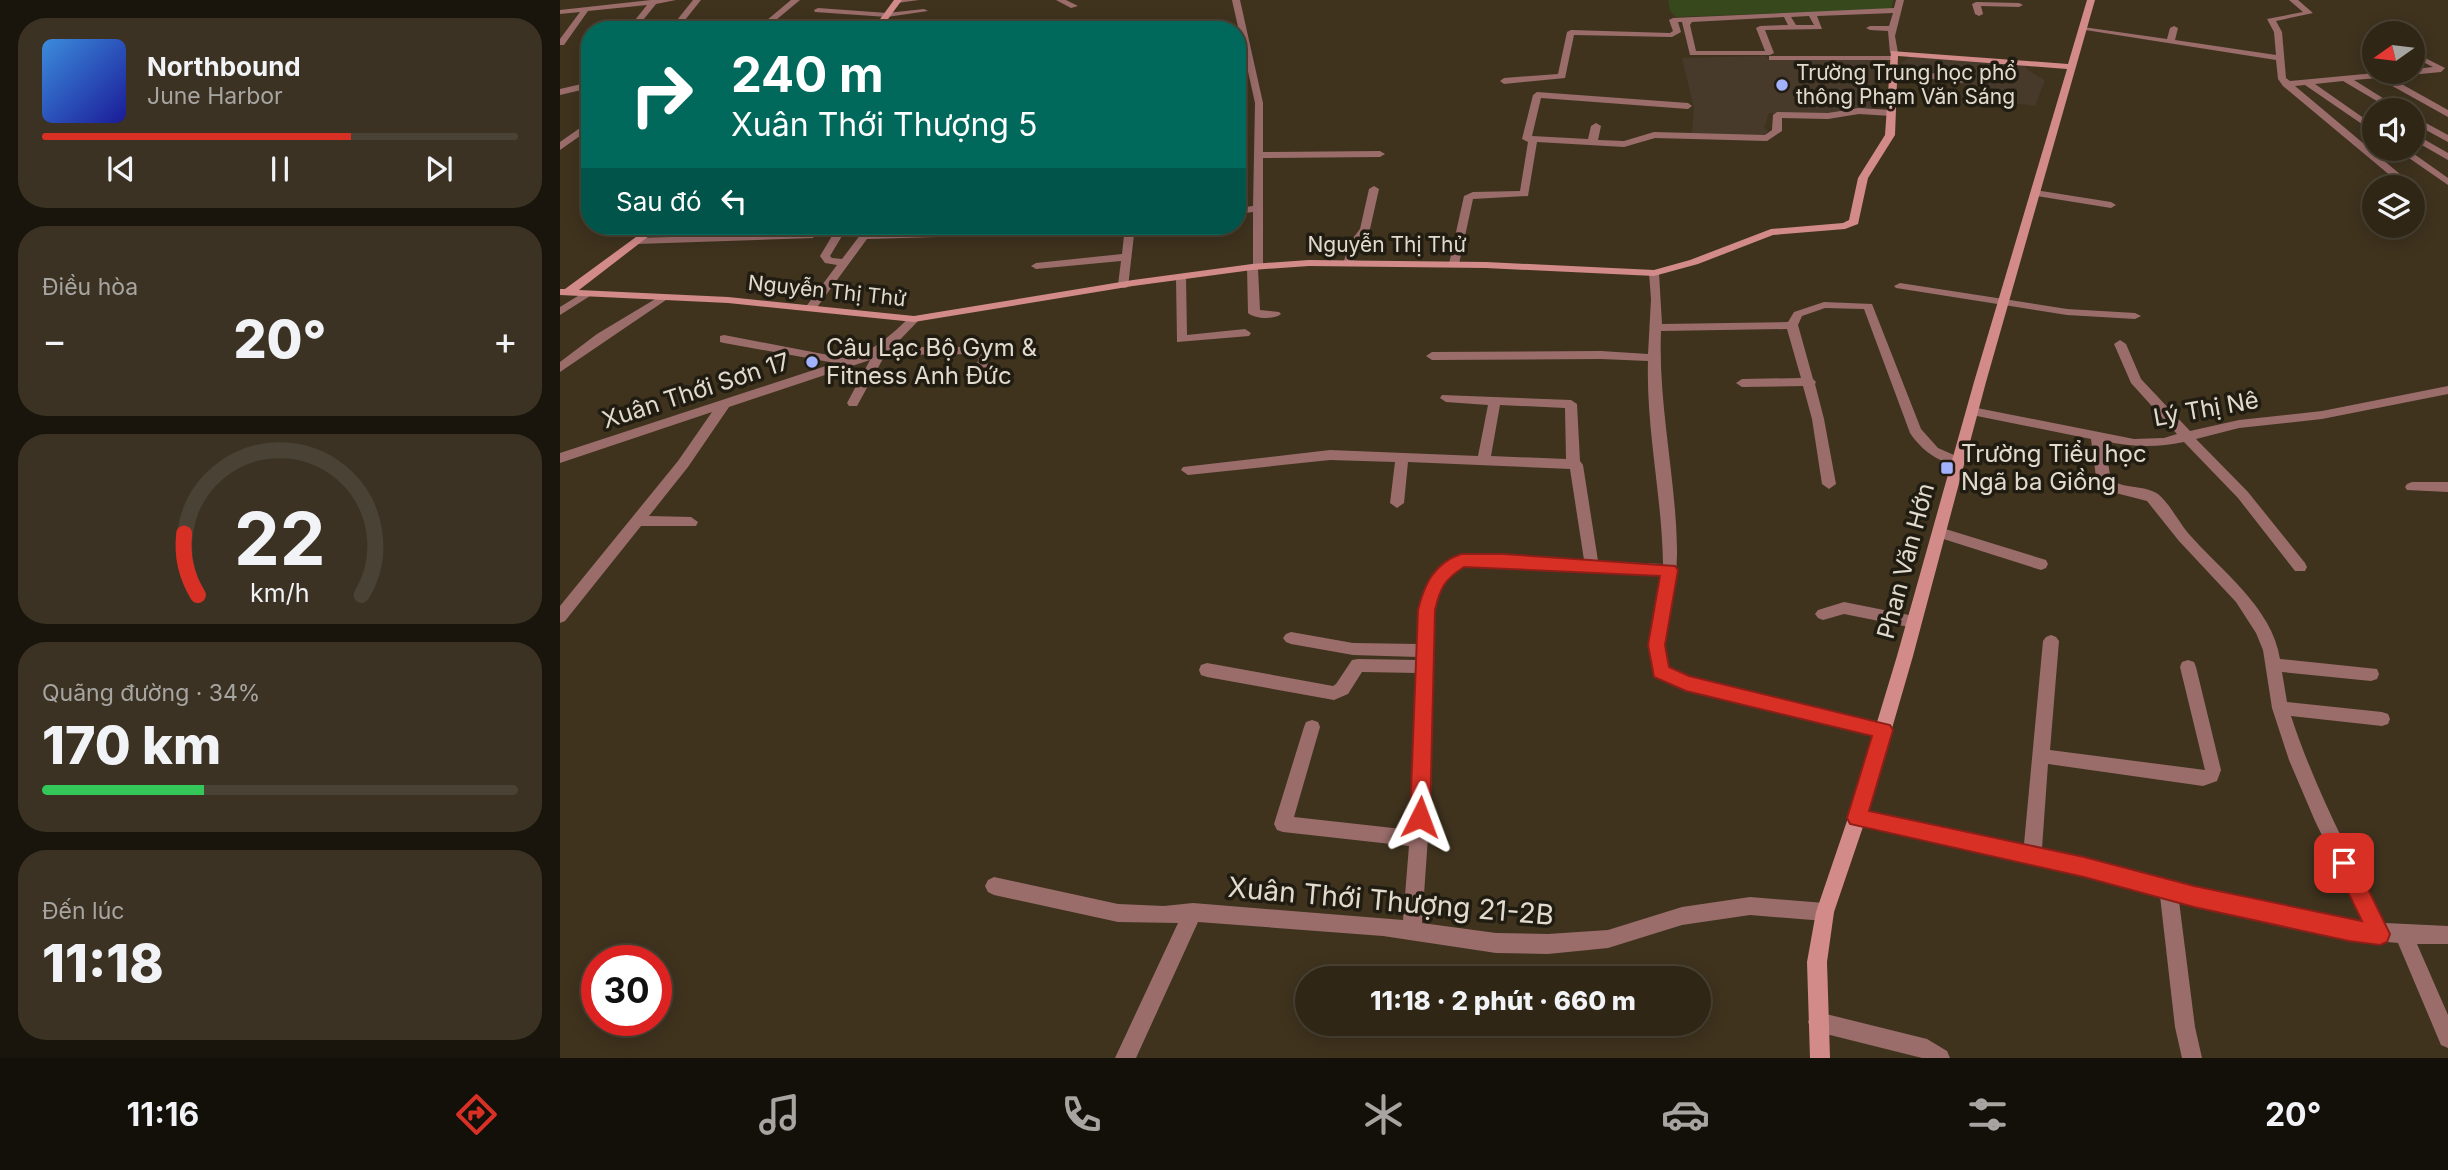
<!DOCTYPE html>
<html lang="vi">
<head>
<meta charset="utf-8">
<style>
	body { margin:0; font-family:Inter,sans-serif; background:#3b3223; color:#f1f3f6; height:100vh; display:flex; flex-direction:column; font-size:26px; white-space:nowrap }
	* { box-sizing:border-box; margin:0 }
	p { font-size:23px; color:#a7a5a1 }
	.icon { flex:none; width:38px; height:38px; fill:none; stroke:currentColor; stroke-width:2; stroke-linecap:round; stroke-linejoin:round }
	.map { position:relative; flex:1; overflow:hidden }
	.side { display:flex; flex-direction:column; gap:18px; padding:18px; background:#1a150c; width:560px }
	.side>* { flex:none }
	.top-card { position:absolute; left:21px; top:21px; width:665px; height:214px; border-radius:28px; box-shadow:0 4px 18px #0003,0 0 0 2px #4a4335; background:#00695c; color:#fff; overflow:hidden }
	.needle { width:46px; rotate:256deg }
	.buttons { position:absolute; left:1802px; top:21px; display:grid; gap:14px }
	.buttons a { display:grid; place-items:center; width:63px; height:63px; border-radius:50%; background:#2f2616; box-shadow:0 4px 18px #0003,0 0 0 2px #4a4335; font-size:35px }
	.speed { position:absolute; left:21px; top:945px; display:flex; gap:14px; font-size:35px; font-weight:700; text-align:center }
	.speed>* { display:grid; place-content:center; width:91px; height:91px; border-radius:50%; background:#2f2616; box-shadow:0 4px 18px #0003,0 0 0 2px #4a4335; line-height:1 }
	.speed .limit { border:10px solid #d22; background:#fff; color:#111 }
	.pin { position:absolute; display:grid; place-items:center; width:60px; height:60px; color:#fff; margin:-30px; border-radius:14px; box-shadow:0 4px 10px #0006 }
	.me { position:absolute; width:77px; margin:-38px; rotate:3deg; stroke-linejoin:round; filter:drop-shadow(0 0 5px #0008) }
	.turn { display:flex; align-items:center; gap:24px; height:147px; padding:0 35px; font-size:32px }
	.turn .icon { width:91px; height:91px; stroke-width:2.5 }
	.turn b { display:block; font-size:49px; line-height:60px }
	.then { display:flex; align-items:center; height:66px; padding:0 35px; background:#0003; gap:14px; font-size:26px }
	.big { font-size:52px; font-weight:800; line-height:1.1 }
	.side .tile { flex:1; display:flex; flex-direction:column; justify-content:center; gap:10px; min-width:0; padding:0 24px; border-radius:28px; background:#3b3223 }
	.side .dial { align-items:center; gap:0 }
	.dial svg { height:182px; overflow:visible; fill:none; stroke:#4a4335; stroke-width:7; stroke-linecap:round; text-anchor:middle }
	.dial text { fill:#f1f3f6; stroke:none }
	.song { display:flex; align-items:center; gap:21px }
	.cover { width:84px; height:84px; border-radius:10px; background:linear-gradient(135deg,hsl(210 70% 55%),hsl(240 70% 35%)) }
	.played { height:7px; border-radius:4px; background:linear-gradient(90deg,#d93025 65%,#4a4335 65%) }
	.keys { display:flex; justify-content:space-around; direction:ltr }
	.heat { display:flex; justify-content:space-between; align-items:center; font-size:38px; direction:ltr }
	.charge { height:10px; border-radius:5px; background:linear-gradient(90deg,#34c759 34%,#4a4335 0) }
	.trip { position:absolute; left:735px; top:966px; width:416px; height:70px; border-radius:35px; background:#2f2616; box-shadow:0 4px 18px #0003,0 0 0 2px #4a4335; font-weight:800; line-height:70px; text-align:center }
	.tabs { display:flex; height:112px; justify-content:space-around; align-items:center; background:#130f09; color:#a7a5a1 }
	.tabs .icon { width:49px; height:49px }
	.tabs .on { color:#d93025 }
	.tabs b { font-size:32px; color:#f1f3f6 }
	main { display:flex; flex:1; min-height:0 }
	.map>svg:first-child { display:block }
</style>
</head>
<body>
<main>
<section class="side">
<div class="tile">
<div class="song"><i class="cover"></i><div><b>Northbound</b><p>June Harbor</p></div></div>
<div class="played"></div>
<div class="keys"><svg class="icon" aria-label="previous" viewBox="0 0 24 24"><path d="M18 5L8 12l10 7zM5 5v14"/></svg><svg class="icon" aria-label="pause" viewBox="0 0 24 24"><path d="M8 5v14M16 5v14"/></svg><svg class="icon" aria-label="next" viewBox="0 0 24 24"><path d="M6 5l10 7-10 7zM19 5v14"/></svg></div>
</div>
<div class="tile"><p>Điều hòa</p>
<div class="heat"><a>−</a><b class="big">20°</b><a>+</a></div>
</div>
<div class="tile dial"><svg viewBox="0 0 100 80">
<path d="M14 69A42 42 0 1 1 86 69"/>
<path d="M14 69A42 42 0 0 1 8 42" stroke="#d93025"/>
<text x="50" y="56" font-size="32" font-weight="700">22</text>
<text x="50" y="72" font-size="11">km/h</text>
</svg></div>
<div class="tile"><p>Quãng đường · 34%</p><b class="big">170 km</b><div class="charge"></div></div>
<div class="tile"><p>Đến lúc</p><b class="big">11:18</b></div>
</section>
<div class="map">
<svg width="1888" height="1058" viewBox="0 0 1888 1058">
	<rect width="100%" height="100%" fill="#3f331e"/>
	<g fill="#473a2b">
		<polygon points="1206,56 1208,59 1310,58 1317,62 1312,108 1264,115 1209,113 1204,128 1208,131 1204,137 1132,133 1134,108 1122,58"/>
		<polygon points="1350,56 1464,65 1469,71 1485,80 1475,106 1423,99 1424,87 1342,76 1342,63"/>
	</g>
	<polygon fill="#38481d" points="1108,0 1333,0 1331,9 1116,17 1110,11"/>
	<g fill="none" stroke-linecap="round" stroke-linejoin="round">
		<g fill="#9a6d6b" fill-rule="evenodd">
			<polygon points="91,0 116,0 96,4 75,30 67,30 87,5 28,11 4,45 0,45 0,39 20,12 0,14 0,10"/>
			<polygon points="133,0 141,0 117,30 109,30"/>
			<polygon points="231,0 240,0 204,30 195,30"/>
			<polygon points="334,0 359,0 337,3"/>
			<polygon points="496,0 506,0 518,6 511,8"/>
			<path d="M672,0H680L703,103V152L820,151L825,154L820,157L703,158V266L698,269L700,310L719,312L721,314C714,320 695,319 688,313L687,267L693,264V212L677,214V208L693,206L695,103Z"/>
			<path d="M1336,0H1344L1335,36L1338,53L1334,55L1330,53L1328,31L1310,30L1306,28L1310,26H1329L1333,13L1257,16L1262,29L1205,30L1214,53L1210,55H1130L1122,22H1118L1121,32L1112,37L1014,35L1005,78L944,84L940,81L944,78L998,74L1007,32L1011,30L1110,33L1113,31L1109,20L1113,18L1334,8ZM1249,16L1254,25H1236L1231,17ZM1224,17L1228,25L1200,26L1196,28L1205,51H1136L1130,25L1132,22Z"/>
			<polygon points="1729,0 1738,0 1753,13 1716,21 1722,32 1726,78 1730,81 1826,72 1853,72 1853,69 1873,67 1853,57 1853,52 1885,68 1881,72 1829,77 1888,110 1888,117 1818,78 1794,80 1842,110 1832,110 1783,81 1755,84 1815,126 1815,133 1745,85 1735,86 1853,185 1853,189 1853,187 1844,187 1723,86 1718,79 1716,60 1519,29 1523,27 1607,39 1610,28 1614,26 1618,28 1615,40 1716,55 1714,32 1707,19 1743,12"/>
			<polygon points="1416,2 1459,3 1463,5 1459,7 1421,6 1423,14 1419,16 1415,14 1412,4"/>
			<polygon points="258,8 327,13 364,9 368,11 327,17 255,12 254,10"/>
			<polygon points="537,20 544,22 542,30 534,30"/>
			<polygon points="1851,29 1855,31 1854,33 1830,33"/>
			<polygon points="1209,56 1334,56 1338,58 1334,60 1209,60"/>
			<polygon points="1333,69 1407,77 1411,80 1407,83 1330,74 1329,72"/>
			<polygon points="30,82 30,88 0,95 0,89"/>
			<polygon points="977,92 1128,103 1132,106 1128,109 981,98 972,136 1028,139 1031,126 1036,123 1041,126 1038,140 1064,141 1094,132 1205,135 1212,130 1213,115 1217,112 1268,113 1299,108 1331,110 1335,113 1331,116 1299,114 1268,119 1222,118 1222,131 1207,141 1095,138 1064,147 977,142 968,196 913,199 899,264 894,267 890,266 889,264 904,196 913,192 960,191 968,142 962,139 973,95"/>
			<polygon points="1853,116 1888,135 1888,142 1853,123"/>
			<polygon points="30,121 30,129 0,150 0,142"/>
			<polygon points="1853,133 1888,153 1888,160 1853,140"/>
			<polygon points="1836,149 1847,149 1888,178 1888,185"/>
			<polygon points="814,186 819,189 810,229 800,242 792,266 784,266 783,264 790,242 800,229 809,189"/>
			<polygon points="1475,190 1551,202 1556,205 1551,208 1471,195 1471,191"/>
			<polygon points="278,226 288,226 270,256 272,258 282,259 307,226 314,226 315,228 312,233 373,231 376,226 386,226 384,231 413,230 418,233 413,236 307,239 255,310 247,310 245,308 277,265 265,263 260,256"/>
			<polygon points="565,226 575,226 568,287 564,288 558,285 561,261 476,269 471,266 476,263 562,254"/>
			<polygon points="249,233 254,236 253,238 77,244 72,241 77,238"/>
			<path d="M1094,270L1099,273L1102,324L1228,322L1234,312L1264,302L1312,304L1361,429L1378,448L1403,459L1405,462L1398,467C1377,460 1363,452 1350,433L1304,309L1265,308L1242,316L1238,325L1253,379L1256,382L1255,384L1264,419L1276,484L1269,489L1262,484L1252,419L1243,386L1182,387L1176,383L1182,379L1241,378L1227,329L1101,331C1098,405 1116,477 1117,550C1118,589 1101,628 1107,667L1129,677L1323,723L1329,725L1331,730L1329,735L1323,737L1126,690L1094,676L1090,644L1102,575L914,565C888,569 880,587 874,610L871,794L862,923L936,933L988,934L1048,930L1122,907L1190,897L1265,903L1272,905L1274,912L1272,919L1265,921L1190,915L1122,925L1048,948L988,954L936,953L823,936L638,922L576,1058H555L618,923L558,922L434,895L428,892L425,886L428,880L434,877L558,904L604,906L633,903L843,920L849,846L723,832L717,830L714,824L744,727L746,722L752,720L758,722L760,727L734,817L851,830L857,673L802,672L788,694L774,700L647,677L641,675L639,670L641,665L647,663L773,686L776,684L792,660L798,659L858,660V657L793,655L731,644L726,642L723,638L726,634L731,632L793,643L858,644C861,577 869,552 942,556C969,557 997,559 1024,560L1010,469L848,462L844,503L837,508L830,503L835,462L770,460L628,475L621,470L623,467L770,450L918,456L928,405L886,402L880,398L882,395L1011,400L1017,404L1020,461L1023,465L1038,561L1103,564C1102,496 1086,429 1088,361L1041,359L872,360L866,356L872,352L1041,351L1088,354L1091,299L1089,273ZM940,405L1005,408L1006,459L931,456Z"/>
			<polygon points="621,274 626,277 627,335 685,329 691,333 689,336 617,342 616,277"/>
			<polygon points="1340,283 1507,309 1575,313 1581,316 1575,319 1507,315 1336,288 1334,286"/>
			<polygon points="26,291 32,294 30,296 0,315 0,307"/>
			<polygon points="102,295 106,296 106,300 0,372 0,362 37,334"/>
			<path d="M354,316L360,319L333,347H431L433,350L423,379H415L413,376L420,354L325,355L297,406H289L287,403L310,360L169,407L128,467L89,516L131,517L138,522L136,526H81L5,621L0,623V606L118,461L152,412L0,463V453L275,363L164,343L160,342V336L164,335L289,359C315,350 331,335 350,317Z"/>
			<path d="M1560,340L1566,344L1581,379L1630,431L1679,420L1762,411L1888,386V394L1762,419L1679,428L1636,439L1688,492L1745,563L1747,567L1745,571H1735L1678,498L1624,442C1596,448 1572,447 1544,441L1551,480C1564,489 1585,485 1598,494C1610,504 1618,521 1628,533C1661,571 1712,607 1720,659L1817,669L1819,674L1817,679L1811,681L1722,672L1727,702L1822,712L1828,714L1830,719L1828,724L1822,726L1731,716C1755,789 1790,855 1825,923L1888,926V944H1857L1888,1015V1048L1881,1045L1838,943C1764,937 1692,921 1619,901L1635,1027L1642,1058H1622L1615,1027L1600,896L1497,869L1291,824L1288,818L1291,812L1297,810L1464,844L1483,641L1486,637L1491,635L1496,637L1499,641L1490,750L1645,770L1620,667L1622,662L1628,660L1634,662L1636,667L1661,770L1657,781L1643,786L1488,764L1482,848L1705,905L1804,921L1755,821L1729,760L1712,708L1703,650L1696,633L1676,602L1619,541L1587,501L1548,491L1541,486L1536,477L1531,439L1412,415L1406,411L1412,407L1574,439L1604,438L1617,434L1571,383L1554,344Z"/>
			<polygon points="1852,482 1888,482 1888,492 1847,490 1845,487 1847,484"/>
			<polygon points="1379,527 1486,560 1488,564 1486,568 1481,570 1374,536 1372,532"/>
			<polygon points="1284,602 1354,616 1359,618 1362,622 1359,626 1354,628 1284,614 1263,620 1258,618 1255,614 1258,610"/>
			<polygon points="1258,1012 1367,1039 1387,1051 1390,1058 1362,1058 1258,1032 1251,1029 1248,1022 1251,1015"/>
		</g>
		<g fill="#d38b8a" fill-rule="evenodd">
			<polygon points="334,0 342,0 320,30 312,30"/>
			<polygon points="1527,0 1535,0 1426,382 1353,656 1306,818 1274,912 1267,962 1270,1058 1250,1058 1247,962 1256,912 1288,818 1337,656 1414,382 1507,69 1338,56 1335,135 1308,178 1298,224 1285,229 1213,235 1138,264 1094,276 926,268 749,266 692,270 573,286 354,322 168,303 0,295 0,289 5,289 91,226 102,226 19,290 168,297 354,316 573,280 692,264 749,260 926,262 1094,270 1130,260 1211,229 1283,223 1289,220 1298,178 1325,135 1331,51 1508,64"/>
		</g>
	</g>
	<path fill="#d93025" stroke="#8d1f18" stroke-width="2" d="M901,554H943L1115,566L1118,570L1105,645L1109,667L1129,676L1330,725L1333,730L1309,811L1524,857L1634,886L1802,921L1774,863L1777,856L1784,853L1792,856L1830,934L1827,942L1820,945L1789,941L1634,907L1524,877L1290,824L1287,818L1312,736L1126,691L1094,677L1088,645L1100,576L904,567C885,579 880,588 875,610L870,817L867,823L860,826L853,823L850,817L858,610C864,585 874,563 901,554Z"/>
	<g fill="#a2b2fd" stroke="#211c12" stroke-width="2.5">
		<circle cx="1222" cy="85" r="7"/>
		<circle cx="252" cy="362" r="7"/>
		<rect x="1380" y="461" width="14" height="14" rx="3.5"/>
	</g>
	<g text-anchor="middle" stroke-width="7" stroke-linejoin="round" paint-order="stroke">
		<g font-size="21" fill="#e1dacd" stroke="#211c12" text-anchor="start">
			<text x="1236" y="80">Trường Trung học phổ<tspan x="1236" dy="24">thông Phạm Văn Sáng</tspan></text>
		</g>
		<g font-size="21" fill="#e1dacd" stroke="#211c12">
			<text x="827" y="252">Nguyễn Thị Thử</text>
			<text transform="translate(267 291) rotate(6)" y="7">Nguyễn Thị Thử</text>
		</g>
		<g font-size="24" fill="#e1dacd" stroke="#211c12" text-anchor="start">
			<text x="266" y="356">Câu Lạc Bộ Gym &amp;<tspan x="266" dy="28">Fitness Anh Đức</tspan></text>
			<text x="1401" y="462">Trường Tiểu học<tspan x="1401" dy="28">Ngã ba Giồng</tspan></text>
		</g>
		<g font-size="24" fill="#e1dacd" stroke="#211c12">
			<text transform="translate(136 391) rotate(-18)" y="8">Xuân Thới Sơn 17</text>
			<text transform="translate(1646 409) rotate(-10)" y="8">Lý Thị Nê</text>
			<text transform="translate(1346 561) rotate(-75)" y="8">Phan Văn Hớn</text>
		</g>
		<g font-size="28" fill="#e1dacd" stroke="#211c12">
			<text transform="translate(831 901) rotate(5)" y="10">Xuân Thới Thượng 21-2B</text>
		</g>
	</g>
</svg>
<div class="buttons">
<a><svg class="needle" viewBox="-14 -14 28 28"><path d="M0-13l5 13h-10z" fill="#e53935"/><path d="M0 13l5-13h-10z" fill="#a7a5a1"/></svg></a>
<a><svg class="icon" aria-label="sound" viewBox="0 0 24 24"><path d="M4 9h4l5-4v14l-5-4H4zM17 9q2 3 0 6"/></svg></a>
<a><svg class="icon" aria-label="layers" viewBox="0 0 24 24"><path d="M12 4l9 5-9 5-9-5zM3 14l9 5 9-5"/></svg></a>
</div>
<div class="speed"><div class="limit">30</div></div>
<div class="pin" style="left:1784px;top:863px;background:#d93025"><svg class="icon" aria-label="arrive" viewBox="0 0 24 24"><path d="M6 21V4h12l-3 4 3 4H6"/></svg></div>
<svg class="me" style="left:860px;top:817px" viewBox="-20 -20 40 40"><path d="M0-17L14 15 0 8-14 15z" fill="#d93025" stroke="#fff" stroke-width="4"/></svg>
<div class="trip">11:18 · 2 phút · 660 m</div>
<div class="top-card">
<div class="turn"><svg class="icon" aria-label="right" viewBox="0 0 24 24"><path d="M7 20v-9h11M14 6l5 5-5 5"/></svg><div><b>240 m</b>Xuân Thới Thượng 5</div></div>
<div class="then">Sau đó<svg class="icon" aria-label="left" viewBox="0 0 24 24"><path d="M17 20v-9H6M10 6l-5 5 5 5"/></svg></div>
</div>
</div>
</main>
<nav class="tabs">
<b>11:16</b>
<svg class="icon on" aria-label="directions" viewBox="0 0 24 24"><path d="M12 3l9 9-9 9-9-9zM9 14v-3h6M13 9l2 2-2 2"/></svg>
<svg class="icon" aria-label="music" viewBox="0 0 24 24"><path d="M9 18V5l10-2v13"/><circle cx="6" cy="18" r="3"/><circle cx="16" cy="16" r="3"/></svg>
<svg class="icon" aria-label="phone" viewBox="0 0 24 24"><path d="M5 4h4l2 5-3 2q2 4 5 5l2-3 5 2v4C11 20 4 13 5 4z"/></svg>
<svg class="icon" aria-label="climate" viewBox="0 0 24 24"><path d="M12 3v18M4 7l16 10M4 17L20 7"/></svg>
<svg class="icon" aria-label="car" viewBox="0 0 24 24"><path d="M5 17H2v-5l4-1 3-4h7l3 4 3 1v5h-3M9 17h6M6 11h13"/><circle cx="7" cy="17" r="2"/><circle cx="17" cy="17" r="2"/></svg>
<svg class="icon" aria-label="filters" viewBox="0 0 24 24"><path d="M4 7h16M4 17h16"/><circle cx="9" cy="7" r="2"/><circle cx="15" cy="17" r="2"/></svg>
<b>20°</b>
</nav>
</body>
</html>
